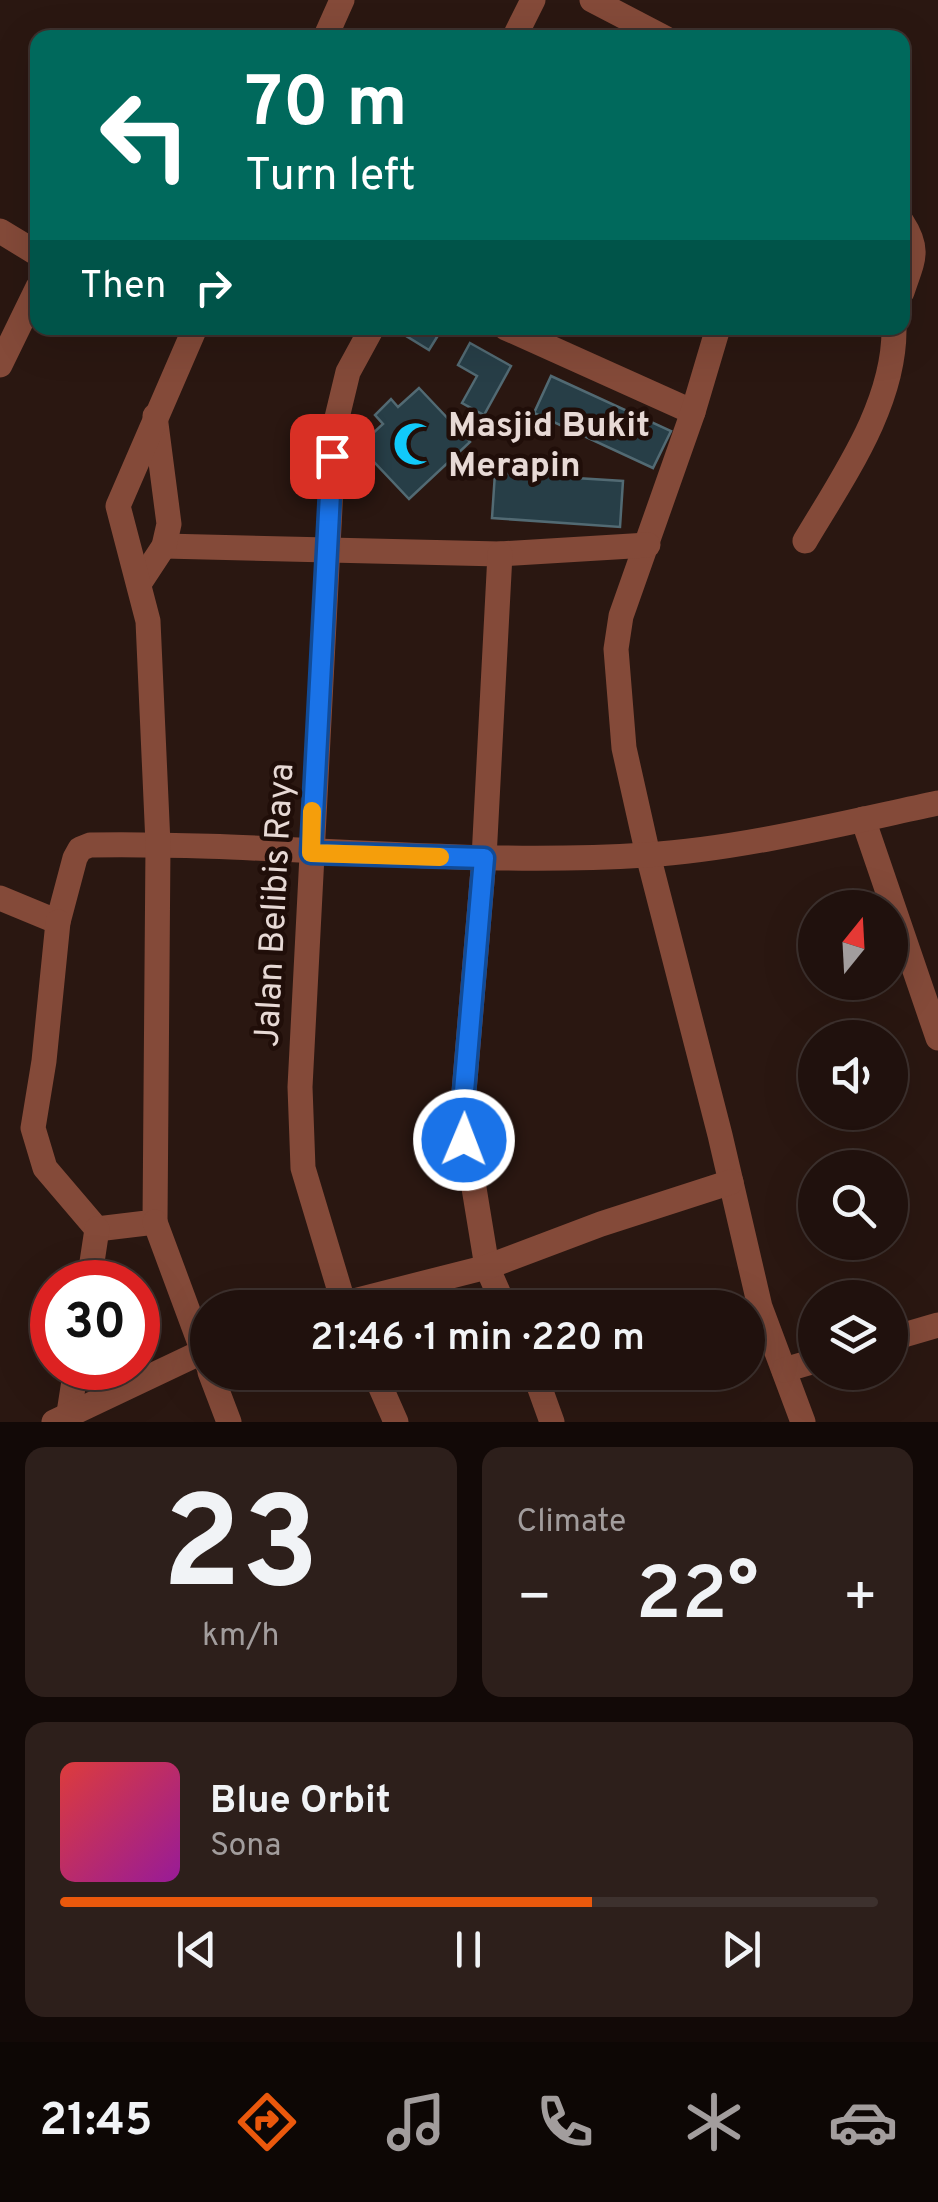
<!DOCTYPE html>
<html lang="en">
<head>
<meta charset="utf-8">
<style>
	body { margin:0; font-family:Overpass,sans-serif; background:#2d1f1b; color:#f1f3f6; height:100vh; display:flex; flex-direction:column; font-size:38px; white-space:nowrap }
	* { box-sizing:border-box; margin:0 }
	p { font-size:32px; color:#a29d9d }
	.icon { flex:none; width:55px; height:55px; fill:none; stroke:currentColor; stroke-width:2; stroke-linecap:round; stroke-linejoin:round }
	.map { position:relative; height:1422px; overflow:hidden }
	.panel { display:flex; flex-direction:column; gap:25px; padding:25px; background:#120907; flex:1 }
	.panel>* { flex:none }
	.top-card { position:absolute; left:30px; top:30px; width:880px; height:305px; border-radius:20px; box-shadow:0 10px 40px #0002,0 0 0 2px #3d312e; background:#00695c; color:#fff; overflow:hidden }
	.needle { width:65px; rotate:18deg }
	.buttons { position:absolute; left:798px; top:890px; display:grid; gap:20px }
	.buttons a { display:grid; place-items:center; width:110px; height:110px; border-radius:50%; background:#20110d; box-shadow:0 10px 40px #0002,0 0 0 2px #3d312e; font-size:50px }
	.speed { position:absolute; left:30px; top:1260px; display:flex; gap:20px; font-size:50px; font-weight:700; text-align:center }
	.speed>* { display:grid; place-content:center; width:130px; height:130px; border-radius:50%; background:#20110d; box-shadow:0 10px 40px #0002,0 0 0 2px #3d312e; line-height:1 }
	.speed .limit { border:15px solid #d22; background:#fff; color:#111 }
	.pin { position:absolute; display:grid; place-items:center; width:85px; height:85px; color:#fff; margin:-42px; border-radius:20px; box-shadow:0 5px 15px #0006 }
	.me { position:absolute; width:110px; margin:-55px; rotate:1deg; stroke-linejoin:round; filter:drop-shadow(0 0 8px #0008) }
	.turn { display:flex; align-items:center; gap:35px; height:210px; padding:0 50px; font-size:45px }
	.turn .icon { width:130px; height:130px; stroke-width:2.5 }
	.turn b { display:block; font-size:70px; line-height:85px }
	.then { display:flex; align-items:center; height:95px; padding:0 50px; background:#0003; gap:20px; font-size:38px }
	.big { font-size:75px; font-weight:600; line-height:1.1 }
	.panel .widget { flex:1; display:flex; flex-direction:column; justify-content:center; gap:15px; min-width:0; padding:0 35px; border-radius:20px; background:#2d1f1b }
	.panel .dial { align-items:center; gap:0 }
	.dial b { font-size:130px; line-height:1 }
	.song { display:flex; align-items:center; gap:30px }
	.cover { width:120px; height:120px; border-radius:15px; background:linear-gradient(135deg,hsl(0 70% 55%),hsl(300 70% 35%)) }
	.played { height:10px; border-radius:5px; background:linear-gradient(90deg,#ea580c 65%,#3d312e 65%) }
	.keys { display:flex; justify-content:space-around; direction:ltr }
	.heat { display:flex; justify-content:space-between; align-items:center; font-size:55px; direction:ltr }
	.panel .tiles { flex:1; display:grid; gap:25px; grid-template-columns:1fr 1fr }
	.widget:last-child { grid-column:span 2 }
	.trip { position:absolute; left:190px; top:1290px; width:575px; height:100px; border-radius:50px; background:#20110d; box-shadow:0 10px 40px #0002,0 0 0 2px #3d312e; font-weight:600; line-height:100px; text-align:center }
	.tabs { display:flex; height:160px; justify-content:space-around; align-items:center; background:#0d0705; color:#a29d9d }
	.tabs .icon { width:70px; height:70px }
	.tabs .on { color:#ea580c }
	.tabs b { font-size:45px; color:#f1f3f6 }
	.map>svg:first-child { display:block }
</style>
</head>
<body>
<div class="map">
<svg width="938" height="1422" viewBox="0 0 938 1422">
	<rect width="100%" height="100%" fill="#2a1711"/>
	<g fill="#273e47" stroke="#526a73" stroke-width="2.5">
		<polygon points="407,328 440,328 442,329 429,350 403,334"/>
		<polygon points="470,343 511,366 484,415 462,403 477,376 458,365"/>
		<polygon points="551,376 671,431 653,468 534,413"/>
		<polygon points="419,388 470,442 409,499 359,446 383,424 375,415 391,399 398,407"/>
		<polygon points="495,473 623,481 620,527 492,518"/>
	</g>
	<g fill="none" stroke-linecap="round" stroke-linejoin="round">
		<g stroke="#844a39" stroke-width="25">
			<polyline points="592,0 665,38"/>
			<polyline points="325,38 342,0"/>
			<polyline points="514,38 533,0"/>
			<path d="M902,222C921,251 912,261 902,292"/>
			<polyline points="0,231 38,254"/>
			<polyline points="506,328 693,412"/>
			<polyline points="718,328 693,412 621,616 616,649 624,748 648,855 720,1135 760,1307 803,1422"/>
			<polyline points="0,365 38,287"/>
			<path d="M805,541C843,477 895,404 894,328"/>
			<polyline points="164,546 500,554 648,545"/>
			<polyline points="500,554 484,858 462,1115 487,1267 505,1308"/>
			<polyline points="139,584 164,546 169,524 155,416"/>
			<polyline points="863,819 938,1038"/>
			<path d="M0,898L58,922L75,858L80,849L90,845C275,842 460,867 646,855C741,849 844,823 938,803"/>
			<polyline points="58,922 44,1061 33,1128 45,1168 97,1229 155,1222 158,844 148,621 118,506 195,328"/>
			<polyline points="155,1222 208,1365"/>
			<polyline points="89,1282 97,1229"/>
			<polyline points="330,1307 487,1267 601,1224 731,1182"/>
			<polyline points="345,1308 303,1168 300,1087 334,430 348,372 372,328"/>
			<polyline points="890,1339 938,1325"/>
			<polyline points="784,1370 815,1361"/>
			<polyline points="210,1372 229,1422"/>
			<polyline points="374,1372 396,1422"/>
			<polyline points="534,1372 552,1422"/>
			<polyline points="538,1382 566,1372"/>
			<polyline points="69,1413 76,1368"/>
			<polyline points="54,1422 208,1349"/>
		</g>
	</g>
	<g fill="none" stroke-linecap="round" stroke-linejoin="round">
		<g stroke="#114b97" stroke-width="25">
			<polyline id="route" points="332,456 311,853 484,858 462,1115 464,1140"/>
		</g>
		<use href="#route" stroke="#1a73e8" stroke-width="18"/>
		<polyline stroke="#f59e0b" stroke-width="18" points="312,811 311,853 440,857"/>
	</g>
	<defs>
		<g id="mosque-bare" transform="scale(3.45)"><path d="M3.5-4.9A6 6 0 1 0 3.5 4.9A5 5 0 1 1 3.5-4.9Z" fill="#11cafa" stroke="#200e09" stroke-width="2.5" paint-order="stroke"/></g>
	</defs>
	<g fill-rule="evenodd">
		<use href="#mosque-bare" x="415" y="444"/>
	</g>
	<g text-anchor="middle" stroke-width="9" stroke-linejoin="round" paint-order="stroke">
		<g font-size="35" font-weight="bold" fill="#e7d9d5" stroke="#200e09" text-anchor="start">
			<text x="448" y="436">Masjid Bukit<tspan x="448" dy="40">Merapin</tspan></text>
		</g>
		<g font-size="35" fill="#e7d9d5" stroke="#200e09">
			<text transform="translate(273 905) rotate(-87)" y="12">Jalan Belibis Raya</text>
		</g>
	</g>
</svg>
<div class="buttons">
<a><svg class="needle" viewBox="-14 -14 28 28"><path d="M0-13l5 13h-10z" fill="#e53935"/><path d="M0 13l5-13h-10z" fill="#a29d9d"/></svg></a>
<a><svg class="icon" aria-label="sound" viewBox="0 0 24 24"><path d="M4 9h4l5-4v14l-5-4H4zM17 9q2 3 0 6"/></svg></a>
<a><svg class="icon" aria-label="search" viewBox="0 0 24 24"><circle cx="10" cy="10" r="6"/><path d="M15 15l6 6"/></svg></a>
<a><svg class="icon" aria-label="layers" viewBox="0 0 24 24"><path d="M12 4l9 5-9 5-9-5zM3 14l9 5 9-5"/></svg></a>
</div>
<div class="speed"><div class="limit">30</div></div>
<div class="pin" style="left:332px;top:456px;background:#d93025"><svg class="icon" aria-label="arrive" viewBox="0 0 24 24"><path d="M6 21V4h12l-3 4 3 4H6"/></svg></div>
<svg class="me" style="left:464px;top:1140px" viewBox="-20 -20 40 40"><circle r="17" fill="#1a73e8" stroke="#fff" stroke-width="3"/><path d="M0-11L8 9 0 5-8 9z" fill="#fff"/></svg>
<div class="trip">21:46 · 1 min · 220 m</div>
<div class="top-card">
<div class="turn"><svg class="icon" aria-label="left" viewBox="0 0 24 24"><path d="M17 20v-9H6M10 6l-5 5 5 5"/></svg><div><b>70 m</b>Turn left</div></div>
<div class="then">Then<svg class="icon" aria-label="right" viewBox="0 0 24 24"><path d="M7 20v-9h11M14 6l5 5-5 5"/></svg></div>
</div>
</div>
<section class="panel">
<div class="tiles">
<div class="widget dial"><b>23</b><p>km/h</p></div>
<div class="widget"><p>Climate</p>
<div class="heat"><a>−</a><b class="big">22°</b><a>+</a></div>
</div>
<div class="widget">
<div class="song"><i class="cover"></i><div><b>Blue Orbit</b><p>Sona</p></div></div>
<div class="played"></div>
<div class="keys"><svg class="icon" aria-label="previous" viewBox="0 0 24 24"><path d="M18 5L8 12l10 7zM5 5v14"/></svg><svg class="icon" aria-label="pause" viewBox="0 0 24 24"><path d="M8 5v14M16 5v14"/></svg><svg class="icon" aria-label="next" viewBox="0 0 24 24"><path d="M6 5l10 7-10 7zM19 5v14"/></svg></div>
</div>
</div>
</section>
<nav class="tabs">
<b>21:45</b>
<svg class="icon on" aria-label="directions" viewBox="0 0 24 24"><path d="M12 3l9 9-9 9-9-9zM9 14v-3h6M13 9l2 2-2 2"/></svg>
<svg class="icon" aria-label="music" viewBox="0 0 24 24"><path d="M9 18V5l10-2v13"/><circle cx="6" cy="18" r="3"/><circle cx="16" cy="16" r="3"/></svg>
<svg class="icon" aria-label="phone" viewBox="0 0 24 24"><path d="M5 4h4l2 5-3 2q2 4 5 5l2-3 5 2v4C11 20 4 13 5 4z"/></svg>
<svg class="icon" aria-label="climate" viewBox="0 0 24 24"><path d="M12 3v18M4 7l16 10M4 17L20 7"/></svg>
<svg class="icon" aria-label="car" viewBox="0 0 24 24"><path d="M5 17H2v-5l4-1 3-4h7l3 4 3 1v5h-3M9 17h6M6 11h13"/><circle cx="7" cy="17" r="2"/><circle cx="17" cy="17" r="2"/></svg>
</nav>
</body>
</html>
